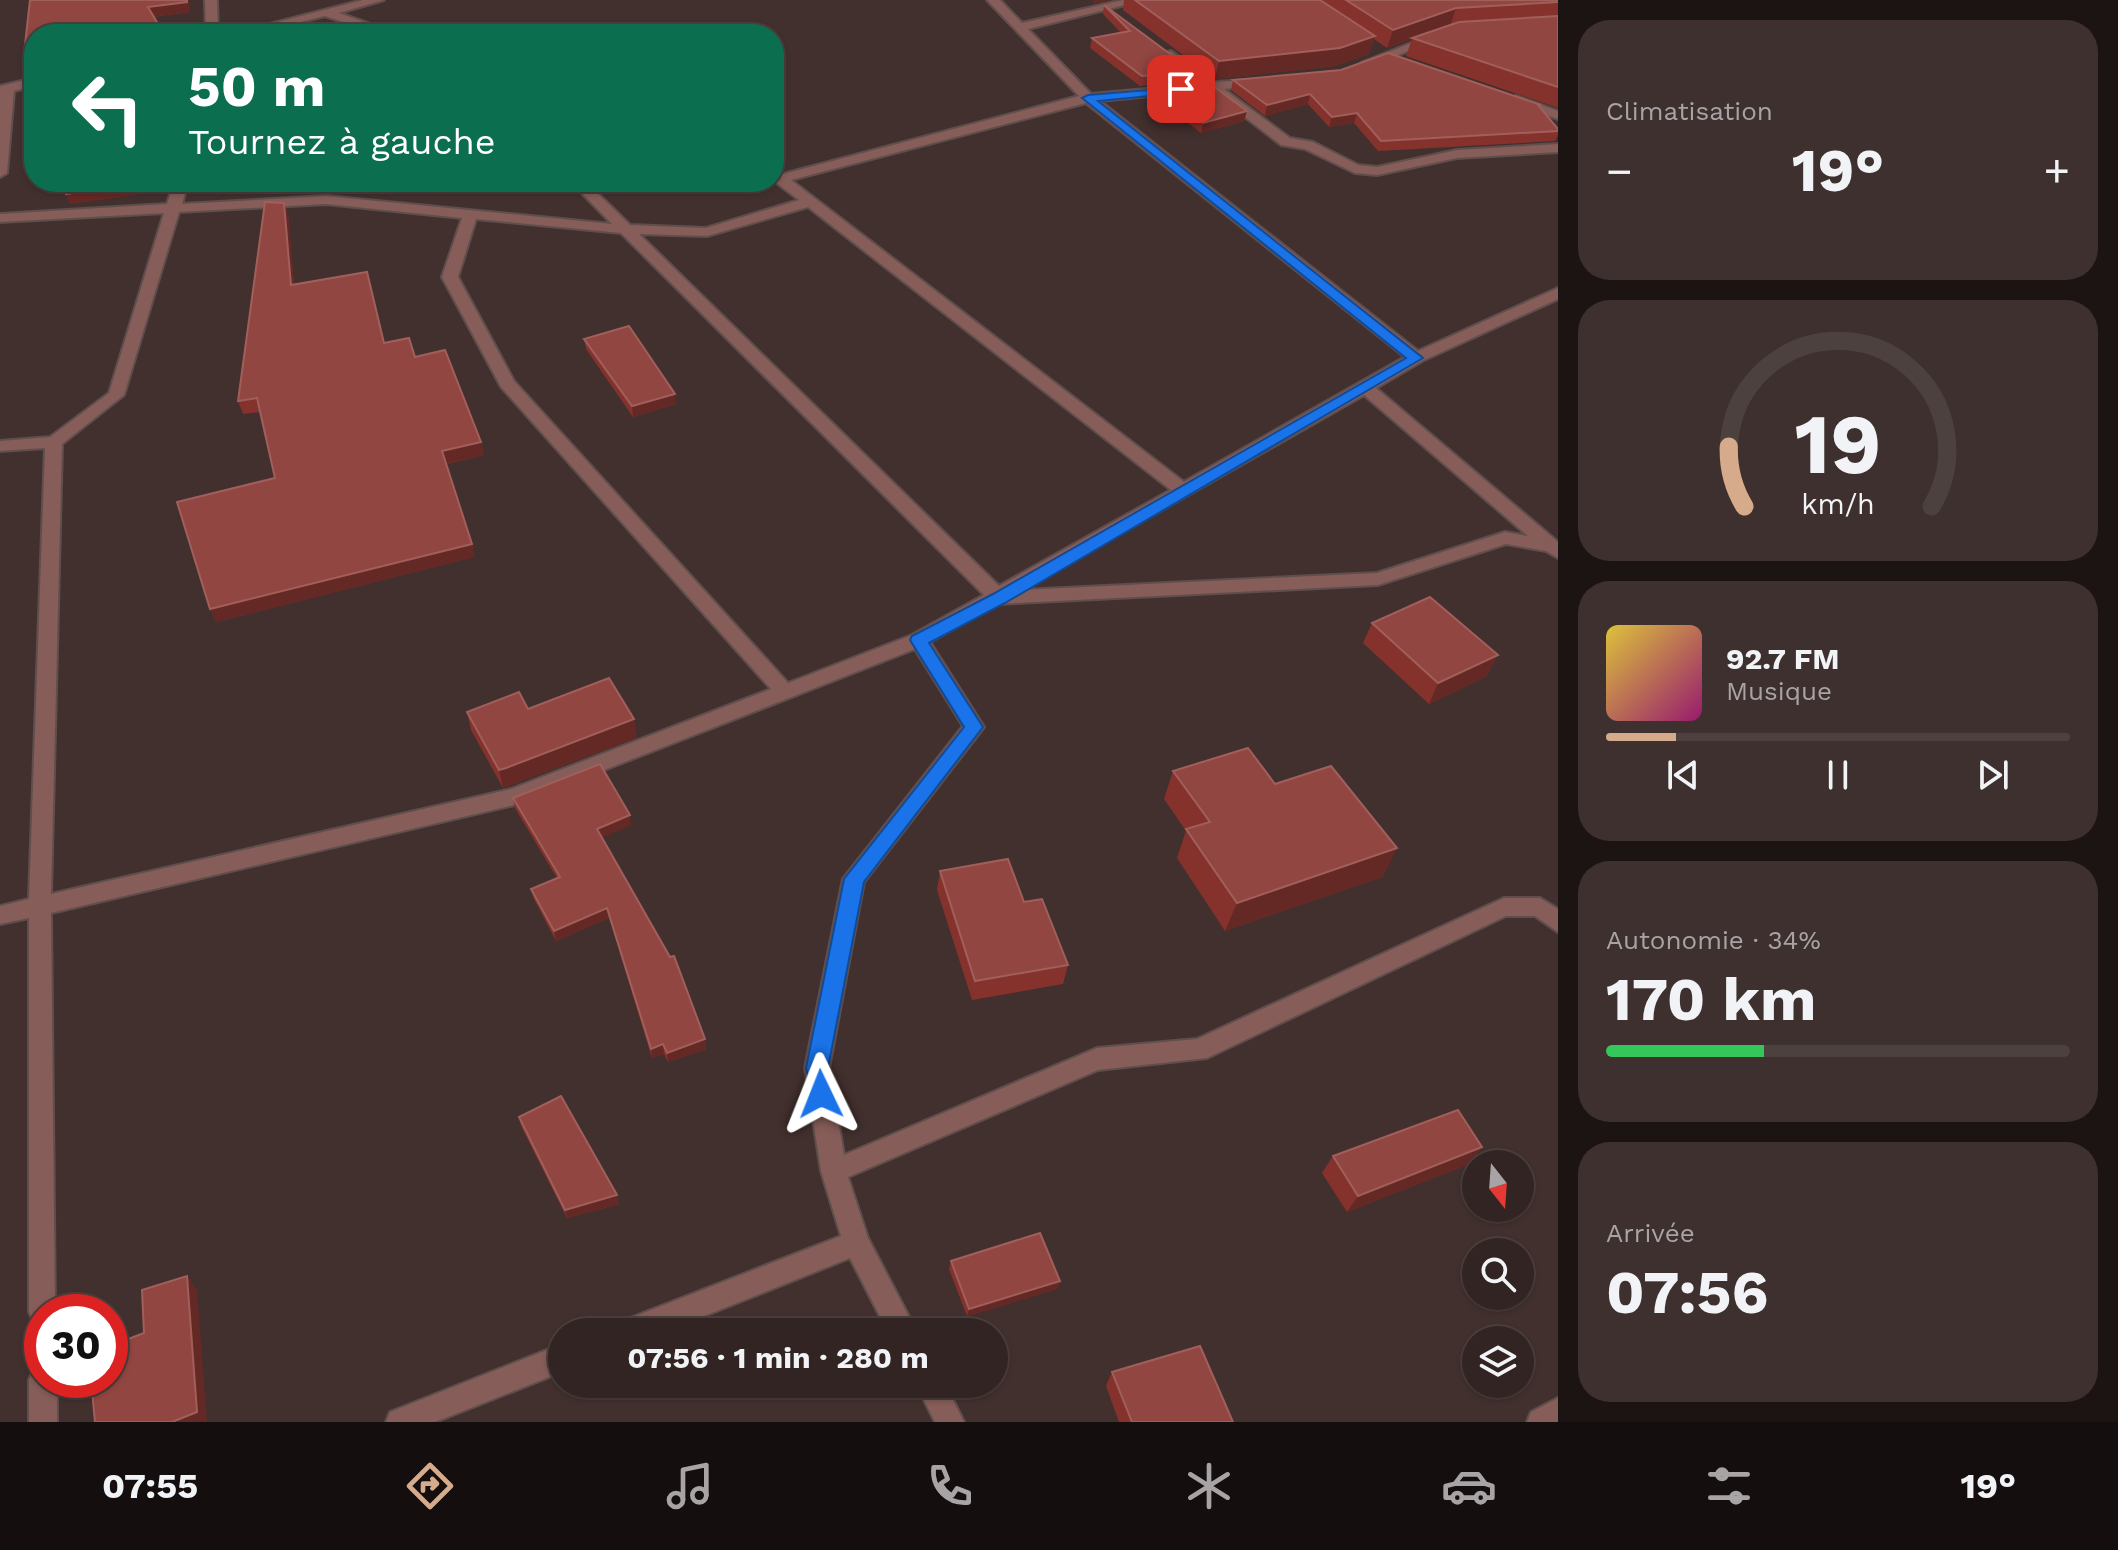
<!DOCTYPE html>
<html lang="fr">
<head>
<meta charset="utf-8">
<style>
	body { margin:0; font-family:"Work Sans",sans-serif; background:#3d302f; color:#f1f3f6; height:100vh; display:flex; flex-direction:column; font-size:30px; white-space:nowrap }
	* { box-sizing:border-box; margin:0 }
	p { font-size:26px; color:#a8a4a5 }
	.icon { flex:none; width:44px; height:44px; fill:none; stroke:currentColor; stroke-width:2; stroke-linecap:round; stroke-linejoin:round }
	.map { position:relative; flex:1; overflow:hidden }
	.drawer { display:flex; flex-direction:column; gap:20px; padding:20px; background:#1c1413; width:560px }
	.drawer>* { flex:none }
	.guide { position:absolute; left:24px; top:24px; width:760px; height:168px; border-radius:32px; box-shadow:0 2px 6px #0004,0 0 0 2px #4d4140; background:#0b6e4f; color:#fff; overflow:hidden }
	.needle { width:52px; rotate:163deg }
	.controls { position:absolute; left:1462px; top:1150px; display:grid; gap:16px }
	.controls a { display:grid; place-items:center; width:72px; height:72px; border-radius:50%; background:#322422; box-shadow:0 2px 6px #0004,0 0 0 2px #4d4140; font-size:40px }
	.speed { position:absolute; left:24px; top:1294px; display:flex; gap:16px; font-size:40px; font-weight:700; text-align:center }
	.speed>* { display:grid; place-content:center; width:104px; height:104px; border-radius:50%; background:#322422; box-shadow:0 2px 6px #0004,0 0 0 2px #4d4140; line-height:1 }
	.speed .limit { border:12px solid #d22; background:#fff; color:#111 }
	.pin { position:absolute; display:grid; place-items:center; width:68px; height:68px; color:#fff; margin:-34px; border-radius:16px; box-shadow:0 4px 12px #0006 }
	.me { position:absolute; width:88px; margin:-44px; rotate:358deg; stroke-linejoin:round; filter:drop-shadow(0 0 6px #0008) }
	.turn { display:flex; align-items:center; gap:28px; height:168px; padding:0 32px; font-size:36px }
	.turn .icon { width:104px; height:104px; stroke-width:2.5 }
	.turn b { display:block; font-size:56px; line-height:68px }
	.big { font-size:60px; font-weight:700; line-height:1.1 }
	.drawer .card { flex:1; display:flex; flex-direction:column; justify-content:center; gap:12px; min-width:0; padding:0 28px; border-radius:32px; background:#3d302f }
	.drawer .dial { align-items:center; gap:0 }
	.dial svg { height:208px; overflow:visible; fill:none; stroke:#4d4140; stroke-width:7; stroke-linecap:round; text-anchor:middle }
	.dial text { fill:#f1f3f6; stroke:none }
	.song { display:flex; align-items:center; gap:24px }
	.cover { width:96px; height:96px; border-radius:12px; background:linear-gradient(135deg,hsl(50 70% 55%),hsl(320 70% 35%)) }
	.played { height:8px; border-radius:4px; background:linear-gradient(90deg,#d6ab8b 15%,#4d4140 15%) }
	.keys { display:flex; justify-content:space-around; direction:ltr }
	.heat { display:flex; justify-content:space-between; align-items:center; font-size:44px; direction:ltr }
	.charge { height:12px; border-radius:6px; background:linear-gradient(90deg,#34c759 34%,#4d4140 0) }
	.trip { position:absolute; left:548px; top:1318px; width:460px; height:80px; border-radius:40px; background:#322422; box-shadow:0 2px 6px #0004,0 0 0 2px #4d4140; font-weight:700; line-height:80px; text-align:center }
	.tab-bar { display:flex; height:128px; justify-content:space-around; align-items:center; background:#140e0e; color:#a8a4a5 }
	.tab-bar .icon { width:56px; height:56px }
	.tab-bar .current { color:#d6ab8b }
	.tab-bar b { font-size:36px; color:#f1f3f6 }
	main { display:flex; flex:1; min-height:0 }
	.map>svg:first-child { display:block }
</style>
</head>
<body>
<main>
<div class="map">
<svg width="1558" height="1422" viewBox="0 0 1558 1422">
	<rect width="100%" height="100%" fill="#42302e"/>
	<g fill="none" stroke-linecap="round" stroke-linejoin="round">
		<g stroke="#5f4e4c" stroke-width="4">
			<g id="minor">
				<polygon points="205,0 217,0 218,34 206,34"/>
				<polygon points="363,0 384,0 339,13 398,34 380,34 325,16 252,34 231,34"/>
				<path d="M987,0H1000L1022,23L1123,0H1145L1028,29L1091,94L1201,84L1167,58V52L1171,51L1215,82L1263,79V85L1224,89L1290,138L1313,142L1358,165L1377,167L1457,150L1558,144V152L1457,158L1377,175L1355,173L1305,149L1281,145L1210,90L1100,101L1418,351L1558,288V299L1422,361L1376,388L1558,542V558L1546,551L1506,544L1378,585L997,604L930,642L984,727L864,882L829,1068L844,1155L1097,1048L1197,1039L1504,898H1540L1558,909V932L1535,916H1506L1207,1058L1098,1070L848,1177L868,1238L917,1332H888L850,1258L664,1332H616L620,1322L841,1236L821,1171L805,1068L843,879L963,726L915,649L514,805L51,913L55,1312H42V1325L33,1321L29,1312V918L0,924V906L29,899L45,448L0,451V441L50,437L109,393L164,213L0,222V214L167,204L174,182H188L182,204L326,196L612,224L571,182H586L630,225L706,228L799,200L774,181V170L783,174L1079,96ZM1086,103L1405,357L1184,482L791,180ZM326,204L462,218L442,277L501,387L771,689L511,789L51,894L62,444L124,395L179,212ZM808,207L1171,490L999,586L639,234L707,236ZM476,219L621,233L984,595L912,635L788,683L514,381L458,277ZM1364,395L1528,536L1505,532L1377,573L1021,590Z"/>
				<polygon points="1431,35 1441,38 1371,66 1361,63"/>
				<polygon points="34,78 34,86 14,91 7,173 0,177 0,86"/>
				<polygon points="1516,96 1558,111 1558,119 1511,103 1509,100"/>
				<polygon points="562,1344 562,1372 435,1422 386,1422 390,1412"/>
				<polygon points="42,1367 42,1380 57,1380 57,1422 29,1422 29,1380 33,1370"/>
				<polygon points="916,1384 945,1384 964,1422 935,1422"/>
				<polygon points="1558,1398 1558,1422 1527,1422 1531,1412"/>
			</g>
		</g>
		<use href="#minor" fill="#865d58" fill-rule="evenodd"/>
	</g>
	<g fill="#85322d">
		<polygon points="30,0 190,12 153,17 34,91 31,75 27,73 23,63"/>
		<polygon points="1124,0 1558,0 1558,108 1406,56 1412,39 1387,48 1374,39 1369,54 1335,66 1215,79 1123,10"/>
		<polygon points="1104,5 1193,71 1191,81 1140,86 1090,48 1092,38 1121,33 1103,14"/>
		<polygon points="1233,80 1541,105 1540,108 1558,129 1558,135 1555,141 1378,151 1354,123 1329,127 1308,104 1265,116 1231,90"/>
		<polygon points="1158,88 1247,111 1244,121 1201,133 1156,98"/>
		<polygon points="284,203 288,215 294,284 384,343 415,357 481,442 484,455 447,464 472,544 474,557 216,622 210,609 275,478 260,412 243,414 238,401"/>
		<polygon points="584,339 676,404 633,417 586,349"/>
		<polygon points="1372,623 1487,676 1429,704 1363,643"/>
		<polygon points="528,709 634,719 636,738 503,788 471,730 467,712"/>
		<polygon points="1173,771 1275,784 1397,848 1382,877 1225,931 1177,858 1186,831 1164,799"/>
		<polygon points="513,798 631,825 602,837 705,1039 706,1049 668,1062 664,1054 652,1058 609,918 556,941 534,899 531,889 557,878 515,808"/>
		<polygon points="940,871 1024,902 1068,965 1063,984 972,1000 937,890"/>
		<polygon points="519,1117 619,1204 567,1218 521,1126"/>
		<polygon points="1482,1147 1469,1164 1347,1212 1322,1173 1333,1156"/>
		<polygon points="951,1261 1060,1281 1057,1289 967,1316 949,1269"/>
		<polygon points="1112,1372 1233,1422 1119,1422 1106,1386"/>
	</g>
	<g fill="#652925">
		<polygon points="189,0 190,12 151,17 148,7"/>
		<polygon points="1093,0 1110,0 1093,4"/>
		<polygon points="1456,8 1450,26 1387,48 1393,30"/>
		<polygon points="1375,36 1369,54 1335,66 1215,79 1219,61"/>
		<polygon points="1310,94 1308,104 1265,116 1267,105"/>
		<polygon points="1247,111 1244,121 1201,133 1203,123"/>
		<polygon points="1357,113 1354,123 1329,127 1332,117"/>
		<polygon points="134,182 138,182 137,195 70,204 66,194"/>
		<polygon points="284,203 288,215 295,298 291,285"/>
		<polygon points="675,394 676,404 633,417 632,406"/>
		<polygon points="481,442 484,455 445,464 442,451"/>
		<polygon points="472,544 474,557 216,622 210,609"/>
		<polygon points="1498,655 1487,676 1429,704 1438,683"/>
		<polygon points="634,719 636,738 503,788 499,770"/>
		<polygon points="630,815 631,825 599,839 597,829"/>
		<polygon points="1397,848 1382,877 1225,931 1237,903"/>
		<polygon points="607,908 609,918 556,941 554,931"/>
		<polygon points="705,1039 706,1049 668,1062 667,1053"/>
		<polygon points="663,1044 664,1054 652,1058 651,1049"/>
		<polygon points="1482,1147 1469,1164 1347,1212 1358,1196"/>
		<polygon points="617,1195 619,1204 567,1218 565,1210"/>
		<polygon points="187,1276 197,1290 207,1422 172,1422"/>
		<polygon points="1060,1281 1057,1289 967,1316 969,1309"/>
	</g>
	<g fill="#914641" stroke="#a15f5b" stroke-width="2">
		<polygon points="30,0 187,0 187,2 148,7 164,34 34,34 34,91 29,79 33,68 23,63"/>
		<polygon points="1135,0 1320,0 1375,36 1340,48 1219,61"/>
		<polygon points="1346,0 1558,0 1558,2 1456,8 1393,30"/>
		<polygon points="1104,5 1193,71 1142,76 1092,38 1130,31"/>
		<polygon points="1558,16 1558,87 1412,38 1459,22"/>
		<polygon points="1388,53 1541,105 1538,105 1558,129 1558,131 1381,141 1357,113 1332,117 1310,94 1267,105 1233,80 1341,70"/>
		<polygon points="1209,83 1247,111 1203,123 1158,88"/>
		<polygon points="67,182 134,182 134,184 66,194"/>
		<polygon points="265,202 284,203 291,285 367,272 384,343 409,338 415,357 445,350 481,442 442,451 472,544 210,609 177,502 275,478 257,398 238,401"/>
		<polygon points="629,326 675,394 632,406 584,339"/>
		<polygon points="1430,597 1498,655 1438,683 1372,623"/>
		<polygon points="609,678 634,719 506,768 499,770 467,712 519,692 528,709"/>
		<polygon points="1248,748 1275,784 1331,766 1397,848 1237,903 1186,829 1210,822 1173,771"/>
		<polygon points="600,764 630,815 597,829 670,957 674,956 705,1039 667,1053 663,1044 651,1049 607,908 554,931 531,889 560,877 513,798"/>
		<polygon points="1008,859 1024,902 1042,899 1068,965 975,981 940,871"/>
		<polygon points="561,1096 617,1195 565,1210 519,1117"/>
		<polygon points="1458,1110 1482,1147 1358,1196 1333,1156"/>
		<polygon points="1040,1233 1060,1281 969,1309 951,1261"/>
		<polygon points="187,1276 197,1412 172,1422 95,1422 91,1380 110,1380 110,1346 144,1333 142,1290"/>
		<polygon points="1200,1346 1233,1422 1132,1422 1112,1372"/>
	</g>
	<polygon fill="#1a73e8" stroke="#114b97" stroke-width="2" points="1185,87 1185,92 1181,93 1098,101 1423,358 1005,603 929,643 983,727 864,882 828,1068 832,1094 829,1101 821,1104 814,1101 806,1068 844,879 964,727 910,640 912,636 993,594 1406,358 1082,98 1088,95"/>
</svg>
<div class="controls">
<a><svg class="needle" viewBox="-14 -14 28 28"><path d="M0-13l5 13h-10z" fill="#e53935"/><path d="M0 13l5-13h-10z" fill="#a8a4a5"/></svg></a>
<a><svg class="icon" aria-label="search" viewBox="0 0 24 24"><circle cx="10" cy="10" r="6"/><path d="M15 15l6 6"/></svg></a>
<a><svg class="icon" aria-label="layers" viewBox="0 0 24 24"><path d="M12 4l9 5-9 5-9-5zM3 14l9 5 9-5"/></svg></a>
</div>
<div class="speed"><div class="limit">30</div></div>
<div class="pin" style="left:1181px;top:89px;background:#d93025"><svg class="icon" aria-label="arrive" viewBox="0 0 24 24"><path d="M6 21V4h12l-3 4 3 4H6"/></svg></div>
<svg class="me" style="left:821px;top:1094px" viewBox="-20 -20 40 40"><path d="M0-17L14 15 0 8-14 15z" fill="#1a73e8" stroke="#fff" stroke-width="4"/></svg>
<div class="trip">07:56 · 1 min · 280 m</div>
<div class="guide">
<div class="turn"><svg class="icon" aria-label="left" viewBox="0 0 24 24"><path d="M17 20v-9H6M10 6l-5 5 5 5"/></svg><div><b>50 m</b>Tournez à gauche</div></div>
</div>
</div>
<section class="drawer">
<div class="card"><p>Climatisation</p>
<div class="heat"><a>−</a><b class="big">19°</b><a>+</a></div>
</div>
<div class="card dial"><svg viewBox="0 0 100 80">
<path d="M14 69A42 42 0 1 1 86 69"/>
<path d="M14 69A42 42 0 0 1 8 46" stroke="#d6ab8b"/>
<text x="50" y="56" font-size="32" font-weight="700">19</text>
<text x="50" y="72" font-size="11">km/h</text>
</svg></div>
<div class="card">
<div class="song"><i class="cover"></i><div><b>92.7 FM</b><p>Musique</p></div></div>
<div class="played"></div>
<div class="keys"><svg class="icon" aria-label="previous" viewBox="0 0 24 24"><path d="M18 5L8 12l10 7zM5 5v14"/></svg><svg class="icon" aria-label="pause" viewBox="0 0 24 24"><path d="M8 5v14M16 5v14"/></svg><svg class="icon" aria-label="next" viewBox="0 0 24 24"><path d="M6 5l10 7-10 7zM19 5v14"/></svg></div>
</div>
<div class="card"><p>Autonomie · 34%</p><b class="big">170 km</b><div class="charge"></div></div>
<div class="card"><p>Arrivée</p><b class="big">07:56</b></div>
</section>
</main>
<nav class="tab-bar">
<b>07:55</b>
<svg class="icon current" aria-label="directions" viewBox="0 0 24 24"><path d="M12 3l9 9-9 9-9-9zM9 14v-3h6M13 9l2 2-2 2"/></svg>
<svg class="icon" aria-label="music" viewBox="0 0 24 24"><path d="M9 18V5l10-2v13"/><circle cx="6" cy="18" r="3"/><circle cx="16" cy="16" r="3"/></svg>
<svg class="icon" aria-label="phone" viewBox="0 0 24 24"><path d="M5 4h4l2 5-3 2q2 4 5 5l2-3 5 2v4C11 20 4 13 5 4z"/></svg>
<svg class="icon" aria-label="climate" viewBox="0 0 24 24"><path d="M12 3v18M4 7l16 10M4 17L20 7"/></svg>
<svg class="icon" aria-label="car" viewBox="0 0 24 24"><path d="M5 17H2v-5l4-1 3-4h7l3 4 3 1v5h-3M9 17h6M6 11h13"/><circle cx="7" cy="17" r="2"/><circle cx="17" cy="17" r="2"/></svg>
<svg class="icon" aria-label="filters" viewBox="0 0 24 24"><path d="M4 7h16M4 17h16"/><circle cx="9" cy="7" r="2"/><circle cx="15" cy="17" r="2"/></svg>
<b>19°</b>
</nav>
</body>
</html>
